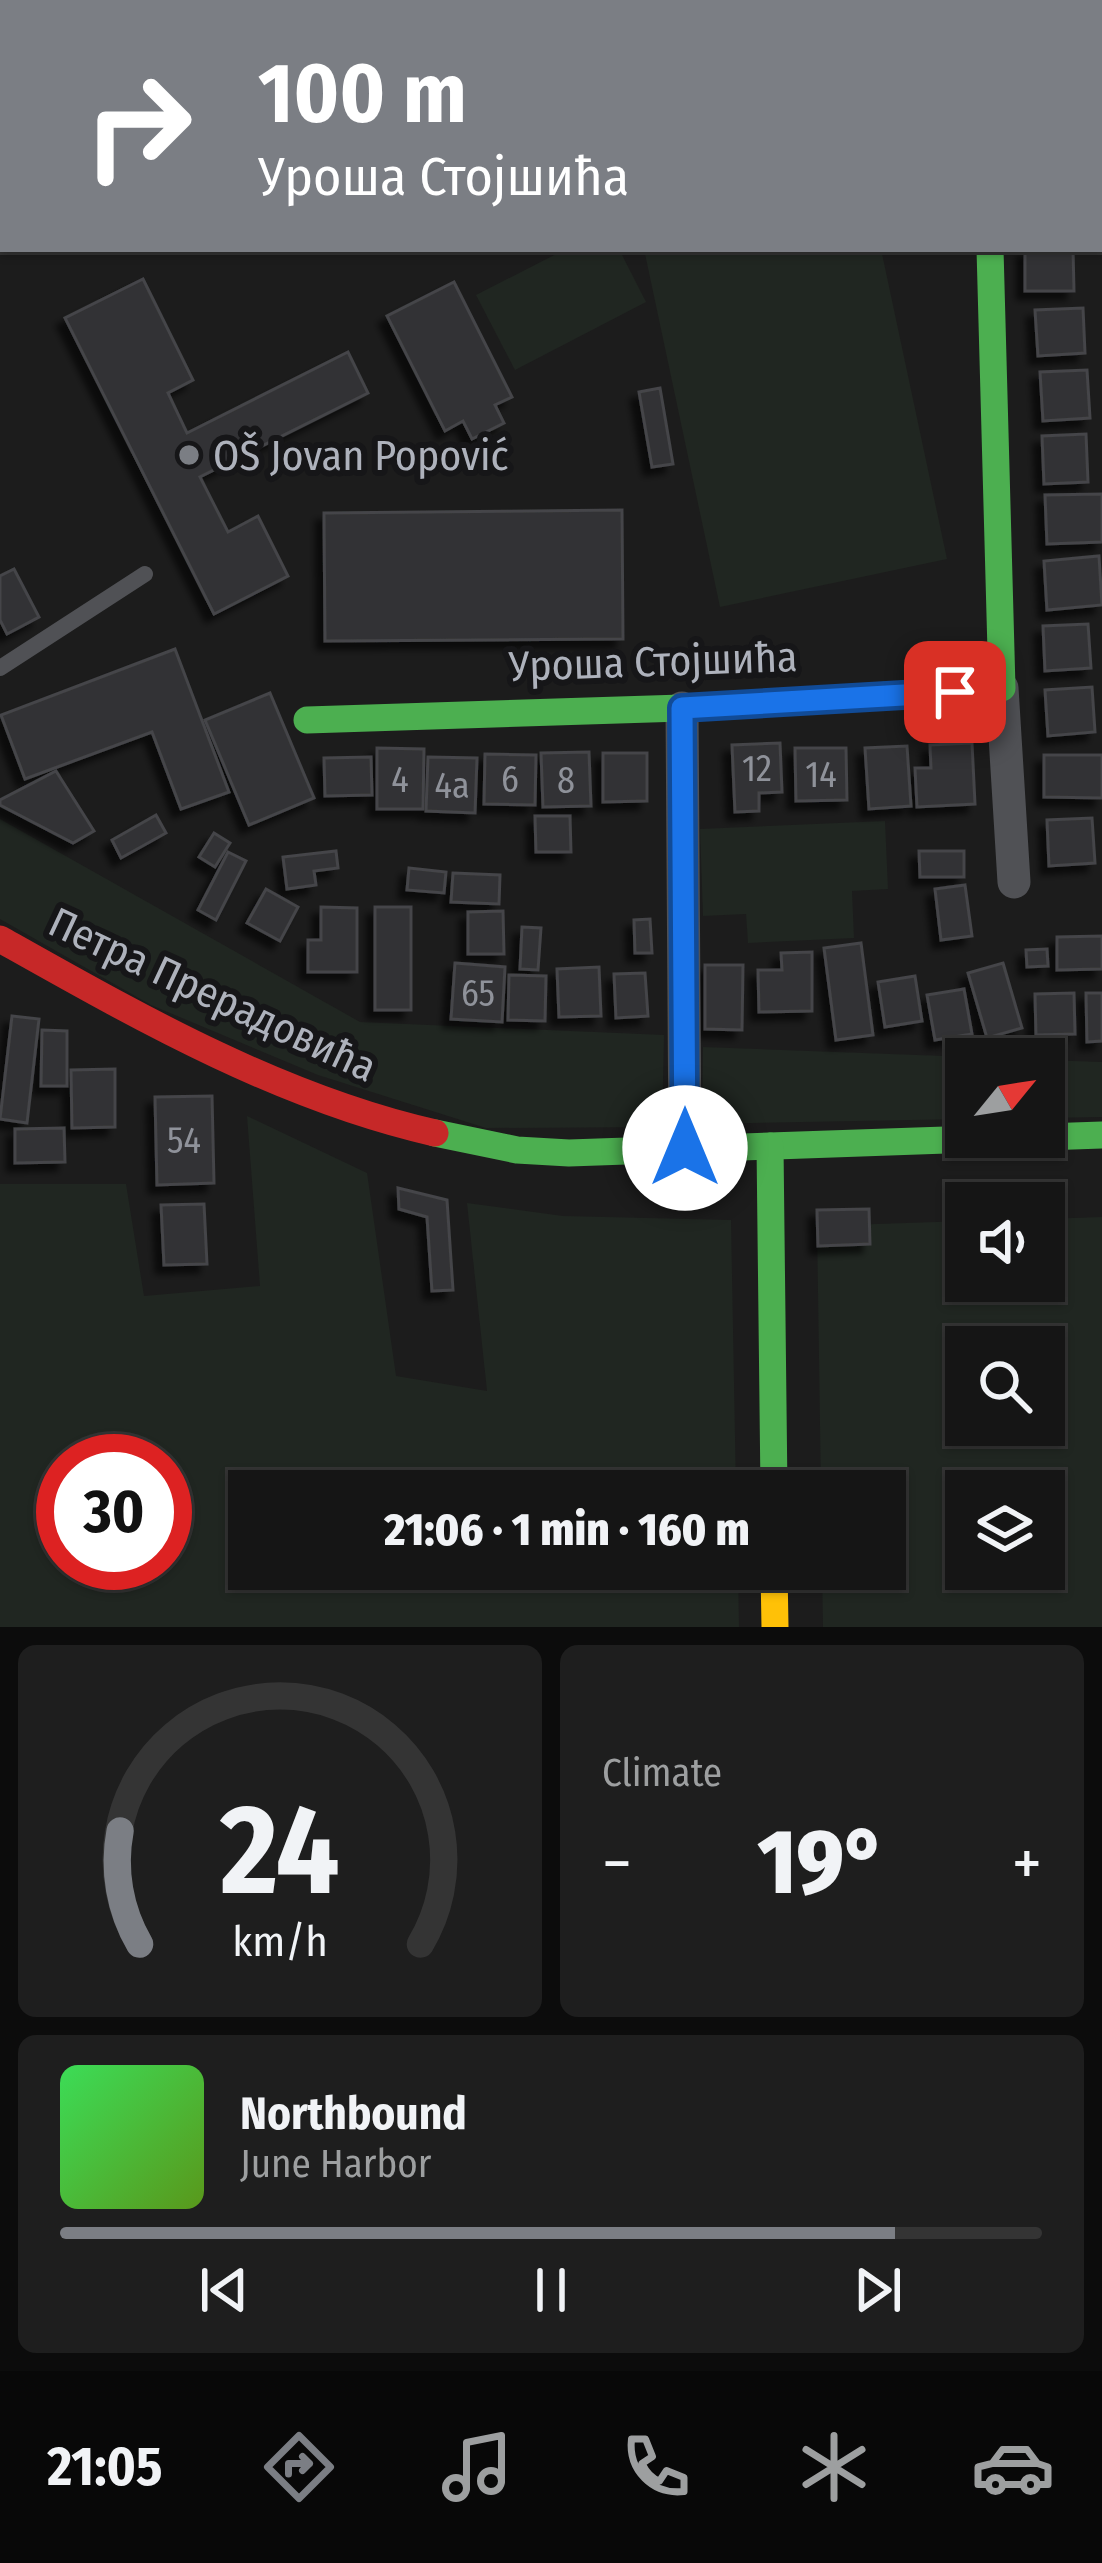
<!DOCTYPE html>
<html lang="en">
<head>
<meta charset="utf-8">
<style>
	body { margin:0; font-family:"Fira Sans Condensed",sans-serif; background:#1e1e1e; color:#f1f3f6; height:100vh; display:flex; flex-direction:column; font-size:45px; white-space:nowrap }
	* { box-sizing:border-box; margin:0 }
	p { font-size:39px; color:#9d9fa0 }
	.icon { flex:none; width:66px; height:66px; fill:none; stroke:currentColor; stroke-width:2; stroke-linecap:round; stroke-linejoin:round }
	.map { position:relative; height:1627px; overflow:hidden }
	.details { display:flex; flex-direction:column; gap:18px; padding:18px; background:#0c0c0c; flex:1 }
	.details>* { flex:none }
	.hud { position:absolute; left:0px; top:0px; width:1104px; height:252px; box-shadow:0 3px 9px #0004,0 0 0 3px #343434; background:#7b7e84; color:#fff; overflow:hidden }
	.needle { width:78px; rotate:60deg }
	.fabs { position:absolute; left:945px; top:1038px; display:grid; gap:24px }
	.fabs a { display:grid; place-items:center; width:120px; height:120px; border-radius:0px; background:#151515; box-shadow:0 3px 9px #0004,0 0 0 3px #343434; font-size:60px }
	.speed { position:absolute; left:36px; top:1434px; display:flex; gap:24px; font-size:60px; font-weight:700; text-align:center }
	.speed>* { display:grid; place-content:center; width:156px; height:156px; border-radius:50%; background:#151515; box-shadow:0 3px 9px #0004,0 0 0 3px #343434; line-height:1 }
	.speed .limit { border:18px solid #d22; background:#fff; color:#111 }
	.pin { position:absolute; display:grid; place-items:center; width:102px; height:102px; color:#fff; margin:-51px; border-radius:24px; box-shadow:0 6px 18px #0006 }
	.me { position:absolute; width:132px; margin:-66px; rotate:0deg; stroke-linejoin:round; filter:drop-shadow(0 0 9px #0008) }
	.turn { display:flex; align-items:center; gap:42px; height:252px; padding:0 60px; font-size:54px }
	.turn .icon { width:156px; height:156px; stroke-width:2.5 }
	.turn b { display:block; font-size:84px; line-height:102px }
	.big { font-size:90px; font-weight:800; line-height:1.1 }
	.details .widget { flex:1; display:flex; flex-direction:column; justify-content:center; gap:18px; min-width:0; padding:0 42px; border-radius:18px; background:#1e1e1e }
	.details .dial { align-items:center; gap:0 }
	.dial svg { height:312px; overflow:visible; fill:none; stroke:#343434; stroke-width:7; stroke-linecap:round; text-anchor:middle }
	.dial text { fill:#f1f3f6; stroke:none }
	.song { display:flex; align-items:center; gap:36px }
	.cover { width:144px; height:144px; border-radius:18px; background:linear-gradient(135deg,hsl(130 70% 55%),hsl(90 70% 35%)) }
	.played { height:12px; border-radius:6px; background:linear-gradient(90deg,#7b7e84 85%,#343434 85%) }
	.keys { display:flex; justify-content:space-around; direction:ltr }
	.heat { display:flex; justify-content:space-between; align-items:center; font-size:66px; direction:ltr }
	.details .tiles { flex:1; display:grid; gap:18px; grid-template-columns:1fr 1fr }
	.widget:last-child { grid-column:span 2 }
	.trip { position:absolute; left:228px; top:1470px; width:678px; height:120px; border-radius:0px; background:#151515; box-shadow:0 3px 9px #0004,0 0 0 3px #343434; font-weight:800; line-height:120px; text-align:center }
	.dock { display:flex; height:192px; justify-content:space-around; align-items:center; background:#080808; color:#9d9fa0 }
	.dock .icon { width:84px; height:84px }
	.dock .active { color:#7b7e84 }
	.dock b { font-size:54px; color:#f1f3f6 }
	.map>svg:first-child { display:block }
</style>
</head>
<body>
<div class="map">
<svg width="1102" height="1627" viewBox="0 0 1102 1627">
	<defs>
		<filter id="shadow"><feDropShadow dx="-8" dy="8" stdDeviation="3" flood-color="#0009"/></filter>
	</defs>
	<rect width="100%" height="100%" fill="#1c1c1c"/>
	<g fill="#202621" fill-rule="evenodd">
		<polygon points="566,249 619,249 646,302 515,370 476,295"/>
		<polygon points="644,249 881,249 947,559 720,607"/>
		<polygon points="0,819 360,1022 664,1035 662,1127 486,1128 318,1075 151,1005 0,919"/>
		<polygon points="885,821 888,889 852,891 854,938 748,943 746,914 703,916 700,829"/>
		<polygon points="703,1047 1026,1059 966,1059 966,1119 702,1124"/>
		<polygon points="1044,1060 1102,1062 1102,1117 1044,1118"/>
		<path d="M247,1116L367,1173L396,1376L487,1391L467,1203L563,1216L731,1220L736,1491H249V1569H738L739,1627H0V1184H126L144,1296L260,1286ZM165,1461V1563H63V1461Z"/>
		<path d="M1102,1217V1627H823L822,1569H885V1491H821L817,1226L966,1221V1281H1044V1219ZM966,1347H1044V1425H966ZM966,1491H1044V1569H966Z"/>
	</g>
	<g fill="#333334" stroke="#444548" stroke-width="3" filter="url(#shadow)">
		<polygon points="699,0 814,0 815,3 699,3"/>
		<polygon points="1025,249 1073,249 1074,291 1025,291"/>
		<polygon points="143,279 193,380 168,393 187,433 348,352 368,393 200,477 228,532 258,516 288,576 214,614 65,318"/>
		<polygon points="454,282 512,397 495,405 504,423 472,439 463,421 445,431 387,316"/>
		<polygon points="1083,308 1085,353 1038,356 1035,310"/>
		<polygon points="1087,370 1090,418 1043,421 1040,372"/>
		<polygon points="660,388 673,464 652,467 639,392"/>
		<polygon points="1086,434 1088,482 1044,484 1042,436"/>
		<polygon points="1102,494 1102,542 1047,544 1045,495"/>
		<polygon points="622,510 623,639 325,641 324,513"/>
		<polygon points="1099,556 1102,605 1047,610 1044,561"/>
		<polygon points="14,569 39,617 7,634 0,620 0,576"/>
		<polygon points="1088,624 1091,668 1045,671 1043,626"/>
		<polygon points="175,649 229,792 181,809 152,732 25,779 1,715"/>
		<polygon points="1092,687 1095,732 1048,736 1045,690"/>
		<polygon points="270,693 314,798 249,825 205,720"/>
		<polygon points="780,743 782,792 759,793 759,811 735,812 732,745"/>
		<polygon points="972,743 975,804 917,807 915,768 931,768 930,745"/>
		<polygon points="907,746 911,806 869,809 865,748"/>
		<polygon points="377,748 424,749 423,809 377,809"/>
		<polygon points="795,748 846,748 847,800 796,801"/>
		<polygon points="589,752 591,806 543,807 541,753"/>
		<polygon points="603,753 647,753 647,801 603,802"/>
		<polygon points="485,754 536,755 535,805 484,804"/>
		<polygon points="1044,755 1102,755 1102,798 1044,797"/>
		<polygon points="371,757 372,795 325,796 324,758"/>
		<polygon points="428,757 477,758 475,813 426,811"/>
		<polygon points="56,771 94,831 73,843 0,805 0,800"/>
		<polygon points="156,815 166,833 121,858 112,840"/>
		<polygon points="535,816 570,816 571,852 536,852"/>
		<polygon points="1092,818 1095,863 1049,866 1047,820"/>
		<polygon points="214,833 230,843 215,867 199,857"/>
		<polygon points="336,851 338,868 314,871 316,885 287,889 283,857"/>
		<polygon points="919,851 964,851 964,877 920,877"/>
		<polygon points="228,852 246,861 216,920 198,910"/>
		<polygon points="409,868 446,872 444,893 407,890"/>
		<polygon points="453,873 500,875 499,904 451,902"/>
		<polygon points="965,885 972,936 941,940 935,889"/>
		<polygon points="266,889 298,907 280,941 247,923"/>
		<polygon points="321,907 357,908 357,972 308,972 308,940 321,940"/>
		<rect x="375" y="907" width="36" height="103"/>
		<polygon points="503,911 504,954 468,954 468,912"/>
		<polygon points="650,919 652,953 635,953 634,920"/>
		<polygon points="522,927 541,928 538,970 520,969"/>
		<polygon points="1102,936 1102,969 1057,970 1057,937"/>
		<polygon points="861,943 873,1035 836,1040 824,948"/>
		<polygon points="1047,949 1048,966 1027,967 1026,950"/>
		<polygon points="812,952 812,1011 759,1012 758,970 782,970 781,953"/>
		<polygon points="455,963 505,967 502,1022 451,1019"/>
		<polygon points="1003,963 1022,1028 987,1038 968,973"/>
		<polygon points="705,965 743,965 742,1030 705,1029"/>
		<polygon points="599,967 601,1016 559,1017 557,969"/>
		<polygon points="645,973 648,1016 616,1018 614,974"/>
		<polygon points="509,975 546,976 545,1021 508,1020"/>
		<polygon points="915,976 922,1021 885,1027 878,982"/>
		<polygon points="964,989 972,1034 935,1040 927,995"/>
		<polygon points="1074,993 1075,1034 1036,1035 1035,994"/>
		<polygon points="1086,993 1102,993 1102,1041 1087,1042"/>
		<polygon points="12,1016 39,1019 27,1123 0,1119"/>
		<polygon points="42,1030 67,1031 67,1086 41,1086"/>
		<polygon points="115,1069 115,1127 72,1128 71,1070"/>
		<polygon points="212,1096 214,1183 157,1185 155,1097"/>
		<polygon points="64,1128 65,1162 15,1163 15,1129"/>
		<polygon points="398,1188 447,1200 453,1290 432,1291 427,1217 399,1209"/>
		<polygon points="204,1204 207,1264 164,1265 161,1205"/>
		<polygon points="869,1209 870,1244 818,1246 817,1210"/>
	</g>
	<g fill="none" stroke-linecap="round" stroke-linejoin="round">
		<polyline stroke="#505155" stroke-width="16" points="0,668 145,574"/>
		<g stroke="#505155" stroke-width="33">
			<polyline points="452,0 452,3"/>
			<polyline points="984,0 984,3"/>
			<polyline points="0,189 3,188"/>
			<polyline points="1002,688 1014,882"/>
			<polyline points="682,708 685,1149"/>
		</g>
		<g stroke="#4caf50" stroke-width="27">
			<polyline points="307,720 682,708 1002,688 990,249"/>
			<polyline points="435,1133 517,1150 569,1153 1035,1137"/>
			<polyline points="1044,1137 1102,1135"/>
			<polyline points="770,1146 774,1491"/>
		</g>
		<polyline stroke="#ffc107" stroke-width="27" points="774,1569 775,1627"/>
		<path stroke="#c62828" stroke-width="27" d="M0,939C137,1016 280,1098 435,1133"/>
	</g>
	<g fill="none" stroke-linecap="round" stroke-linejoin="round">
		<g stroke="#114b97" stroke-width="30">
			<polyline id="route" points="685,1148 682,708 955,692"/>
		</g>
		<use href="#route" stroke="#1a73e8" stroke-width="21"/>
	</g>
	<circle fill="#7b7e84" stroke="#161618" stroke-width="4.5" cx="189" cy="455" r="12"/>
	<g text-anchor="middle" stroke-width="12" stroke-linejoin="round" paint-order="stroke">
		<g font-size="36" fill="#8f929a">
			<text x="757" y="781">12</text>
			<text x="821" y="787">14</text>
			<text x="400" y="792">4</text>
			<text x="510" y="792">6</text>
			<text x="566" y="793">8</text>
			<text x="452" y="798">4a</text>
			<text x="478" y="1006">65</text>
			<text x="184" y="1153">54</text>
		</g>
		<g font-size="42" fill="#aeb2bc" stroke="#161618" text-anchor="start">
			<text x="213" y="470">OŠ Jovan Popović</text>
		</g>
		<g font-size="42" fill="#aeb2bc" stroke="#161618">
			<text transform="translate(653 661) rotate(-2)" y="15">Уроша Стојшића</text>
			<text transform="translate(213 994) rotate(25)" y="15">Петра Прерадовића</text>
		</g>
	</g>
</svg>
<div class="fabs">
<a><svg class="needle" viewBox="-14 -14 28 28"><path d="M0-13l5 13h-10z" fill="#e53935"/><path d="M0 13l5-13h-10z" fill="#9d9fa0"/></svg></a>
<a><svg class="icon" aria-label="sound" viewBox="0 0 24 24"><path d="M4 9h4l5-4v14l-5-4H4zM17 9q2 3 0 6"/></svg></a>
<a><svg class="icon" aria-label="search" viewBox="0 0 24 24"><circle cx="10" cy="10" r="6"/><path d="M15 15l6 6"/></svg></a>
<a><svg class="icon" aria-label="layers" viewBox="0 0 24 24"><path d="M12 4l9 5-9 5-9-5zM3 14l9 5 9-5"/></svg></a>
</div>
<div class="speed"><div class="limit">30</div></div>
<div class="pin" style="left:955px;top:692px;background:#d93025"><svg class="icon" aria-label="arrive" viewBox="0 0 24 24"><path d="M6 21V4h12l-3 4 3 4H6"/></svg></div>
<svg class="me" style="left:685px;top:1148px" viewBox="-20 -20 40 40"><circle r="19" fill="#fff"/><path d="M0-13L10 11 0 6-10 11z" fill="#1a73e8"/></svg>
<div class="trip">21:06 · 1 min · 160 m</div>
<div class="hud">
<div class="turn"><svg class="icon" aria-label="right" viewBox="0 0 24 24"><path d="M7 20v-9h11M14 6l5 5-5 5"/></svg><div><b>100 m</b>Уроша Стојшића</div></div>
</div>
</div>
<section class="details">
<div class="tiles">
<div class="widget dial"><svg viewBox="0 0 100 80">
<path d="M14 69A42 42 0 1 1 86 69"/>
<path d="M14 69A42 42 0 0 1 9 40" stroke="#7b7e84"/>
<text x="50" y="56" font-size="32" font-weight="700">24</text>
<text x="50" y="72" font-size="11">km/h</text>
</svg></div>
<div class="widget"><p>Climate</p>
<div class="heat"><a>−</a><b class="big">19°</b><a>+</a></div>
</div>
<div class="widget">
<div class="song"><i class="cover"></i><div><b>Northbound</b><p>June Harbor</p></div></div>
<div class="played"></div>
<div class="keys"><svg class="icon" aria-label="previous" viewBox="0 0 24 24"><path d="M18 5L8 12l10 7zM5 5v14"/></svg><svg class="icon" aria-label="pause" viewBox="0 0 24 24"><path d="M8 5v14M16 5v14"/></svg><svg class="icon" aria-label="next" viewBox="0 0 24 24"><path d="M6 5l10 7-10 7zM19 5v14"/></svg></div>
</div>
</div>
</section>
<nav class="dock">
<b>21:05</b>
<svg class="icon active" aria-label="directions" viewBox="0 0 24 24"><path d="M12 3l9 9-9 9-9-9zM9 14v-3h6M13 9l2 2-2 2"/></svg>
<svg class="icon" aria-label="music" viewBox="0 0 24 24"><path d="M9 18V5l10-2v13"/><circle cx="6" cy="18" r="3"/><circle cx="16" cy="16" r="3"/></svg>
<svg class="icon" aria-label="phone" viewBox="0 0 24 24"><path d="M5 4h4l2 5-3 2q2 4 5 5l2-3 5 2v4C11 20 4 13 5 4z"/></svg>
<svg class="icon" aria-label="climate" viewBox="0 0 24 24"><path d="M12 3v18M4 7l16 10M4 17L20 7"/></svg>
<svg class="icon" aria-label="car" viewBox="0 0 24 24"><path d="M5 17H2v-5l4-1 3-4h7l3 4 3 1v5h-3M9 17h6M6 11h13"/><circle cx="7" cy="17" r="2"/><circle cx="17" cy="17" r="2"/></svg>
</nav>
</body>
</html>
